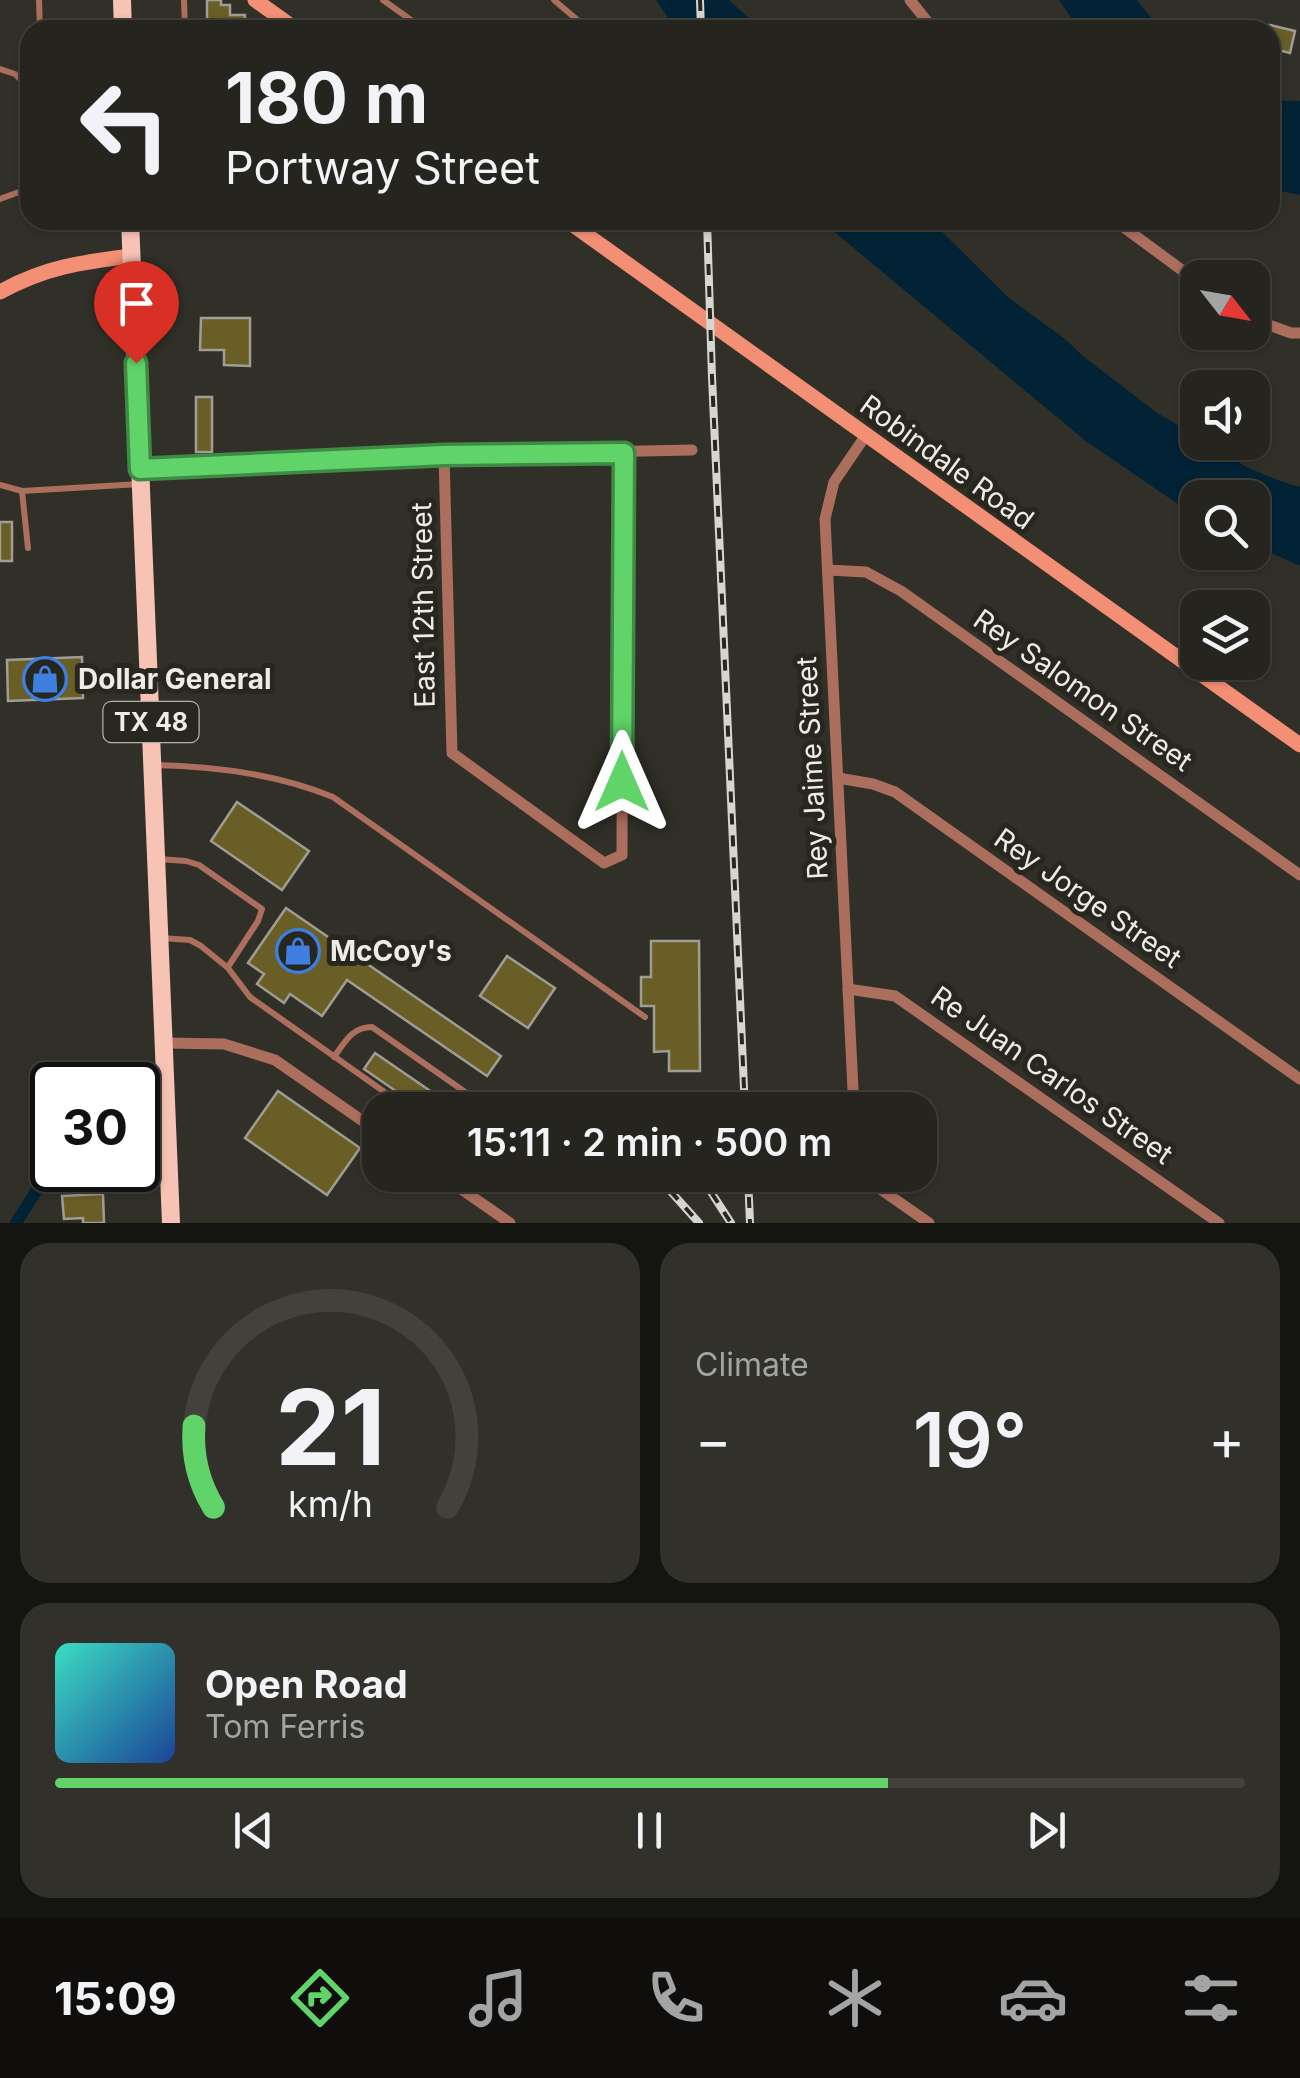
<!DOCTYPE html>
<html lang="en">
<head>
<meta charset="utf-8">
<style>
	body { margin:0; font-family:Inter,sans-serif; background:#31302b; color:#f1f3f6; height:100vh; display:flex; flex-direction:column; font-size:38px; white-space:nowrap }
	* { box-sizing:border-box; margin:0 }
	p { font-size:32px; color:#a3a4a4 }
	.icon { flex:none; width:55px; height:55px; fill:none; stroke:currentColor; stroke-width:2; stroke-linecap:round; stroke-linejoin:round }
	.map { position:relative; height:1223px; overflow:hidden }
	.sheet { display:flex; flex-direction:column; gap:20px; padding:20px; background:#141410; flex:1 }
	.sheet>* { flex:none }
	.top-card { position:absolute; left:20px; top:20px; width:1260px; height:210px; border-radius:30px; box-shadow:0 2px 8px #0004,0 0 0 2px #42413c; background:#25241e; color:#f1f3f6; overflow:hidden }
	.needle { width:65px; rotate:121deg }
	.controls { position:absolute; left:1180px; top:260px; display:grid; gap:20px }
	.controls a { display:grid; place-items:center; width:90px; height:90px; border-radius:20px; background:#25241e; box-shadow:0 2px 8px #0004,0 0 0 2px #42413c; font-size:50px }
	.speed { position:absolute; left:30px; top:1062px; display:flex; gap:20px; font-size:50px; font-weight:700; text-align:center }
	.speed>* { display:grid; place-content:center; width:130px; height:130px; border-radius:50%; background:#25241e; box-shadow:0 2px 8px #0004,0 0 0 2px #42413c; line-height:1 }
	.speed .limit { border:5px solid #111; border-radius:15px; background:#fff; color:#111 }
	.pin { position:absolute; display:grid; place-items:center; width:85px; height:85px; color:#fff; margin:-102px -42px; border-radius:50% 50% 50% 0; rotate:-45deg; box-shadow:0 0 10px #0007 }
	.pin .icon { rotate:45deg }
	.me { position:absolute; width:110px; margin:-55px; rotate:0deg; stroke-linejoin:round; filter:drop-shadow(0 0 8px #0008) }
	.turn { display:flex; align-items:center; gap:35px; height:210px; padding:0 40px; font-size:45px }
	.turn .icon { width:130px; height:130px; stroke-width:2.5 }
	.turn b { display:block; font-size:70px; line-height:85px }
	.big { font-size:75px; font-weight:600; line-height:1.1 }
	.sheet .tile { flex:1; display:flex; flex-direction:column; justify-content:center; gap:15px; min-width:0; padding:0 35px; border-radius:30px; background:#31302b }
	.sheet .dial { align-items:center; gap:0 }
	.dial svg { height:260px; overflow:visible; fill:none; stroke:#42413c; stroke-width:7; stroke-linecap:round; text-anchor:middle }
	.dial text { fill:#f1f3f6; stroke:none }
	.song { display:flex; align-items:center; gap:30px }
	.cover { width:120px; height:120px; border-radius:15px; background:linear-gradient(135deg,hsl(170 70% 55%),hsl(220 70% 35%)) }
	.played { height:10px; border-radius:5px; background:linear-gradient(90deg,#61d469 70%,#42413c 70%) }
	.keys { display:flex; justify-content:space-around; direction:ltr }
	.heat { display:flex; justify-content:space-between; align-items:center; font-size:55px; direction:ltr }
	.sheet .tiles { flex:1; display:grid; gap:20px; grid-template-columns:1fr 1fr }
	.tile:last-child { grid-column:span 2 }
	.trip { position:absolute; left:362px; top:1092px; width:575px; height:100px; border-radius:30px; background:#25241e; box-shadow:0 2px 8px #0004,0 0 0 2px #42413c; font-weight:600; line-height:100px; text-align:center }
	.tabs { display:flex; height:160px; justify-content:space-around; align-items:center; background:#0f0e0c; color:#a3a4a4 }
	.tabs .icon { width:70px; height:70px }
	.tabs .selected { color:#61d469 }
	.tabs b { font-size:45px; color:#f1f3f6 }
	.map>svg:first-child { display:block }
</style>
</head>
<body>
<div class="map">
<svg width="1300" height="1223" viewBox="0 0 1300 1223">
	<rect width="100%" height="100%" fill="#313028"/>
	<g fill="#022335">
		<polygon points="656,0 729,0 762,30 688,30 668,18"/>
		<polygon points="1059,0 1137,0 1161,30 1080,30"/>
		<polygon points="1270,96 1286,101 1300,101 1300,195 1270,189"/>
		<path d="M820,220H930L1009,298L1065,339L1084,357L1156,412L1197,437L1198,442C1216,442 1231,459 1247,467C1264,475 1282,482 1300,487V566L1253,545L1252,498H1198L1197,517L1087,442Z"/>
	</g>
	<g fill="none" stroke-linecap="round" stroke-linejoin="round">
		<polyline stroke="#022335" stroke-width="12" points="16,1223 52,1166"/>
	</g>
	<g fill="#695e26" stroke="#9f9d94" stroke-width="2.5">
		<polygon points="207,0 221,0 221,5 230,5 230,15 245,15 245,30 207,30"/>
		<polygon points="1270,25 1295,31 1290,53 1270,48"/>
		<polygon points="201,318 250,318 250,366 224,365 224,350 200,350"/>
		<rect x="196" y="397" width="16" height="55"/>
		<rect x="0" y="522" width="12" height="39"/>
		<polygon points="82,657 83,698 8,701 7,660"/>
		<polygon points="237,802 309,851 282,890 211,841"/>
		<polygon points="286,908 501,1056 487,1076 347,980 322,1016 290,994 284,1003 257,984 264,974 248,963"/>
		<polygon points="651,941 699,941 700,1071 669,1071 669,1051 654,1052 654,1006 641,1006 641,977 651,977"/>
		<polygon points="507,956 555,988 528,1028 480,996"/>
		<polygon points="375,1053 458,1110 423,1110 364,1069"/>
		<polygon points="278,1091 360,1148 327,1195 245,1138"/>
		<polygon points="103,1194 104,1223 83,1223 83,1218 64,1219 62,1196"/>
	</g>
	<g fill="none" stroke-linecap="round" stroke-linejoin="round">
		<g stroke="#ac6e5d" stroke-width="6">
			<polyline points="39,0 40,30"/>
			<polyline points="184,0 185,30"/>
			<polyline points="383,0 425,30"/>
			<polyline points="554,0 589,30"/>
			<polyline points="0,69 15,74 30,89"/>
			<polyline points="0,199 30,188"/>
			<polyline points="0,485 22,491 140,484"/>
			<polyline points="22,491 28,548"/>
			<path d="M154,765C214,766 277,774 333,797L645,1017"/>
			<polyline points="158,859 186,861 199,865 262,909 258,921 228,967"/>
			<polyline points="161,938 190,940 201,946 228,968 250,997 410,1110"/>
			<path d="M334,1057C345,1042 352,1027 372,1027L491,1110"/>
		</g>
		<g stroke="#ac6e5d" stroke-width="11">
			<polyline points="910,0 934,30"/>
			<polyline points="1114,220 1198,282"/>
			<polyline points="1252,319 1291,333 1300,333"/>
			<polyline points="444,455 452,753 604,863 622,855 623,453"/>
			<polyline points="140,469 444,455 692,450"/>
			<polyline points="828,570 866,572 901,591 1300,875"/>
			<polyline points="838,778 873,784 895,792 1300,1079"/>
			<polyline points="848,989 895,996 1219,1223"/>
			<polyline points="164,1043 224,1044 275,1060 380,1133"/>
			<polyline points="854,1110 825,519 834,482 866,435"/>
			<polyline points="441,1175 510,1223"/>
			<polyline points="866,1175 876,1186 929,1223"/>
		</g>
		<g stroke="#f28f75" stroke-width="15">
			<polyline points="255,0 297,30"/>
			<polyline points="566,220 1300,745"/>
			<path d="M0,292C45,267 82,262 132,256"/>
		</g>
		<g stroke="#f7c3b5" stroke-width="18">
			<polyline points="122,0 123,30"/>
			<polyline points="130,220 171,1223"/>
		</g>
		<g stroke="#d6d5d0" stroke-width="8">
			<g id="rail">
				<polyline points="700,0 701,30"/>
				<polyline points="707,220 712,377 745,1110"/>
				<polyline points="568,1107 571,1110"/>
				<polyline points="630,1107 634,1110"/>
				<polyline points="656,1175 699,1223"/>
				<polyline points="700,1175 731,1223"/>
				<polyline points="748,1175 750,1223"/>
			</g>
		</g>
		<use href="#rail" stroke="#27261f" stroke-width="4" stroke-dasharray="11" stroke-linecap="butt"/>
	</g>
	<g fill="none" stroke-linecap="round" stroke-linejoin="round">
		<g stroke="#3f8a44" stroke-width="25">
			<polyline id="route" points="136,363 140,469 444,455 624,453 622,782"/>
		</g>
		<use href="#route" stroke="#61d469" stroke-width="18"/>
	</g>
	<defs>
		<g id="shop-ring" transform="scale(2.25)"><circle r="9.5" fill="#27261f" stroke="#3f7fe0" stroke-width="1.5"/><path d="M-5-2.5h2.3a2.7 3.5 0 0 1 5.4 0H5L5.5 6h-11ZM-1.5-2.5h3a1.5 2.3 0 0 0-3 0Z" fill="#3f7fe0"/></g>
	</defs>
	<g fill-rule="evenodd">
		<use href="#shop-ring" x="45" y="679"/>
		<use href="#shop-ring" x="298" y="951"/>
	</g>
	<g text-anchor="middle" stroke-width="10" stroke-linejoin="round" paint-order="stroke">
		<rect fill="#27261f" stroke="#b2b1ab" stroke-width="2.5" x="103.5" y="702" width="95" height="40" rx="8"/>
		<g font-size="25" font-weight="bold" fill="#edece7">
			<text x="151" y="731">TX 48</text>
		</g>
		<g font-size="28" fill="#edece7" stroke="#27261f">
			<text transform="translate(947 462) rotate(36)" y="10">Robindale Road</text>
			<text transform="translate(423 605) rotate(-91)" y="10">East 12th Street</text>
			<text transform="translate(1083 690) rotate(35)" y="10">Rey Salomon Street</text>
			<text transform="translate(812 768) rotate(-93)" y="10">Rey Jaime Street</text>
			<text transform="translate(1088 898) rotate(35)" y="10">Rey Jorge Street</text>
			<text transform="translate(1052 1075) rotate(35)" y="10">Re Juan Carlos Street</text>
		</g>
		<g font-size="28" font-weight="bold" fill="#edece7" stroke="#27261f" text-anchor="start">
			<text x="78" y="689">Dollar General</text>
			<text x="330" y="961">McCoy's</text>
		</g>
	</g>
</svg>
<div class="controls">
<a><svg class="needle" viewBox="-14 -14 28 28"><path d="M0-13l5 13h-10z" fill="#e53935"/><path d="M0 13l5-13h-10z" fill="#a3a4a4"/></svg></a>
<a><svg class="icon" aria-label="sound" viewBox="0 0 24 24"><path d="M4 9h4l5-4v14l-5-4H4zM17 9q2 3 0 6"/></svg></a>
<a><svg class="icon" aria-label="search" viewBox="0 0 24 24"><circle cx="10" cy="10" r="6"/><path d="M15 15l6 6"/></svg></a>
<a><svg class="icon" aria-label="layers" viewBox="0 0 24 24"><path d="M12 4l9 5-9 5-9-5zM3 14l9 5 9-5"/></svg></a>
</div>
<div class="speed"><div class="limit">30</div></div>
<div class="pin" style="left:136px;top:363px;background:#d93025"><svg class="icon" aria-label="arrive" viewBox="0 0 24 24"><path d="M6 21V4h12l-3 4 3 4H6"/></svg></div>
<svg class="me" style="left:622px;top:782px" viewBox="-20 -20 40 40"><path d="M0-17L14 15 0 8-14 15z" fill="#61d469" stroke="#fff" stroke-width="4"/></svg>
<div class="trip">15:11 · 2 min · 500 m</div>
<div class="top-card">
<div class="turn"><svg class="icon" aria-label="left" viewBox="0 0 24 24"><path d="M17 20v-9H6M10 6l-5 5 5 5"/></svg><div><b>180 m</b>Portway Street</div></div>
</div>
</div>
<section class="sheet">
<div class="tiles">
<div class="tile dial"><svg viewBox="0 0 100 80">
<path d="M14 69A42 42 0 1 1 86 69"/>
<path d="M14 69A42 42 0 0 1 8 44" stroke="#61d469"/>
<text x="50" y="56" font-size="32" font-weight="700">21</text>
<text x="50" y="72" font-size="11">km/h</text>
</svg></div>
<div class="tile"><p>Climate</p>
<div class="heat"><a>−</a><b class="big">19°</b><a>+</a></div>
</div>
<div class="tile">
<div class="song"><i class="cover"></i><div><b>Open Road</b><p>Tom Ferris</p></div></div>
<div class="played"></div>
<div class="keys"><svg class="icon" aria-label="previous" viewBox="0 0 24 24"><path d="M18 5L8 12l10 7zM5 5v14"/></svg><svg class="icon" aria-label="pause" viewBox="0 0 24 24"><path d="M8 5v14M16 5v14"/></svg><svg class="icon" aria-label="next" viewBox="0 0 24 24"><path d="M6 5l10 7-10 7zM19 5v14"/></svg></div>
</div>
</div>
</section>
<nav class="tabs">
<b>15:09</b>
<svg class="icon selected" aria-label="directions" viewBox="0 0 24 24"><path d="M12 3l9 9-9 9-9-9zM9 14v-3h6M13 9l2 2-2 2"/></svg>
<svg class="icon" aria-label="music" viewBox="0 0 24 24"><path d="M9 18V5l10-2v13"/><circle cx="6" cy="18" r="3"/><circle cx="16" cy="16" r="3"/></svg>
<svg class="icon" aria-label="phone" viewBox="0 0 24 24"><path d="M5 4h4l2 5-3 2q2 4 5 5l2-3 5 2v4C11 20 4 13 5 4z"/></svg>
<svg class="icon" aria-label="climate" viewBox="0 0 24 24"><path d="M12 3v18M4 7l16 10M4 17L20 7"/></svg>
<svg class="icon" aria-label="car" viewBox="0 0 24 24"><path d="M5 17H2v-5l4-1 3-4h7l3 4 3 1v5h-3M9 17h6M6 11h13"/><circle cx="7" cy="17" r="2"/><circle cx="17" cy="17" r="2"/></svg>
<svg class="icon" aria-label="filters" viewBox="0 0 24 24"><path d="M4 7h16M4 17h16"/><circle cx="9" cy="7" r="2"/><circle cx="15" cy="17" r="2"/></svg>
</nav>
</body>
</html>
